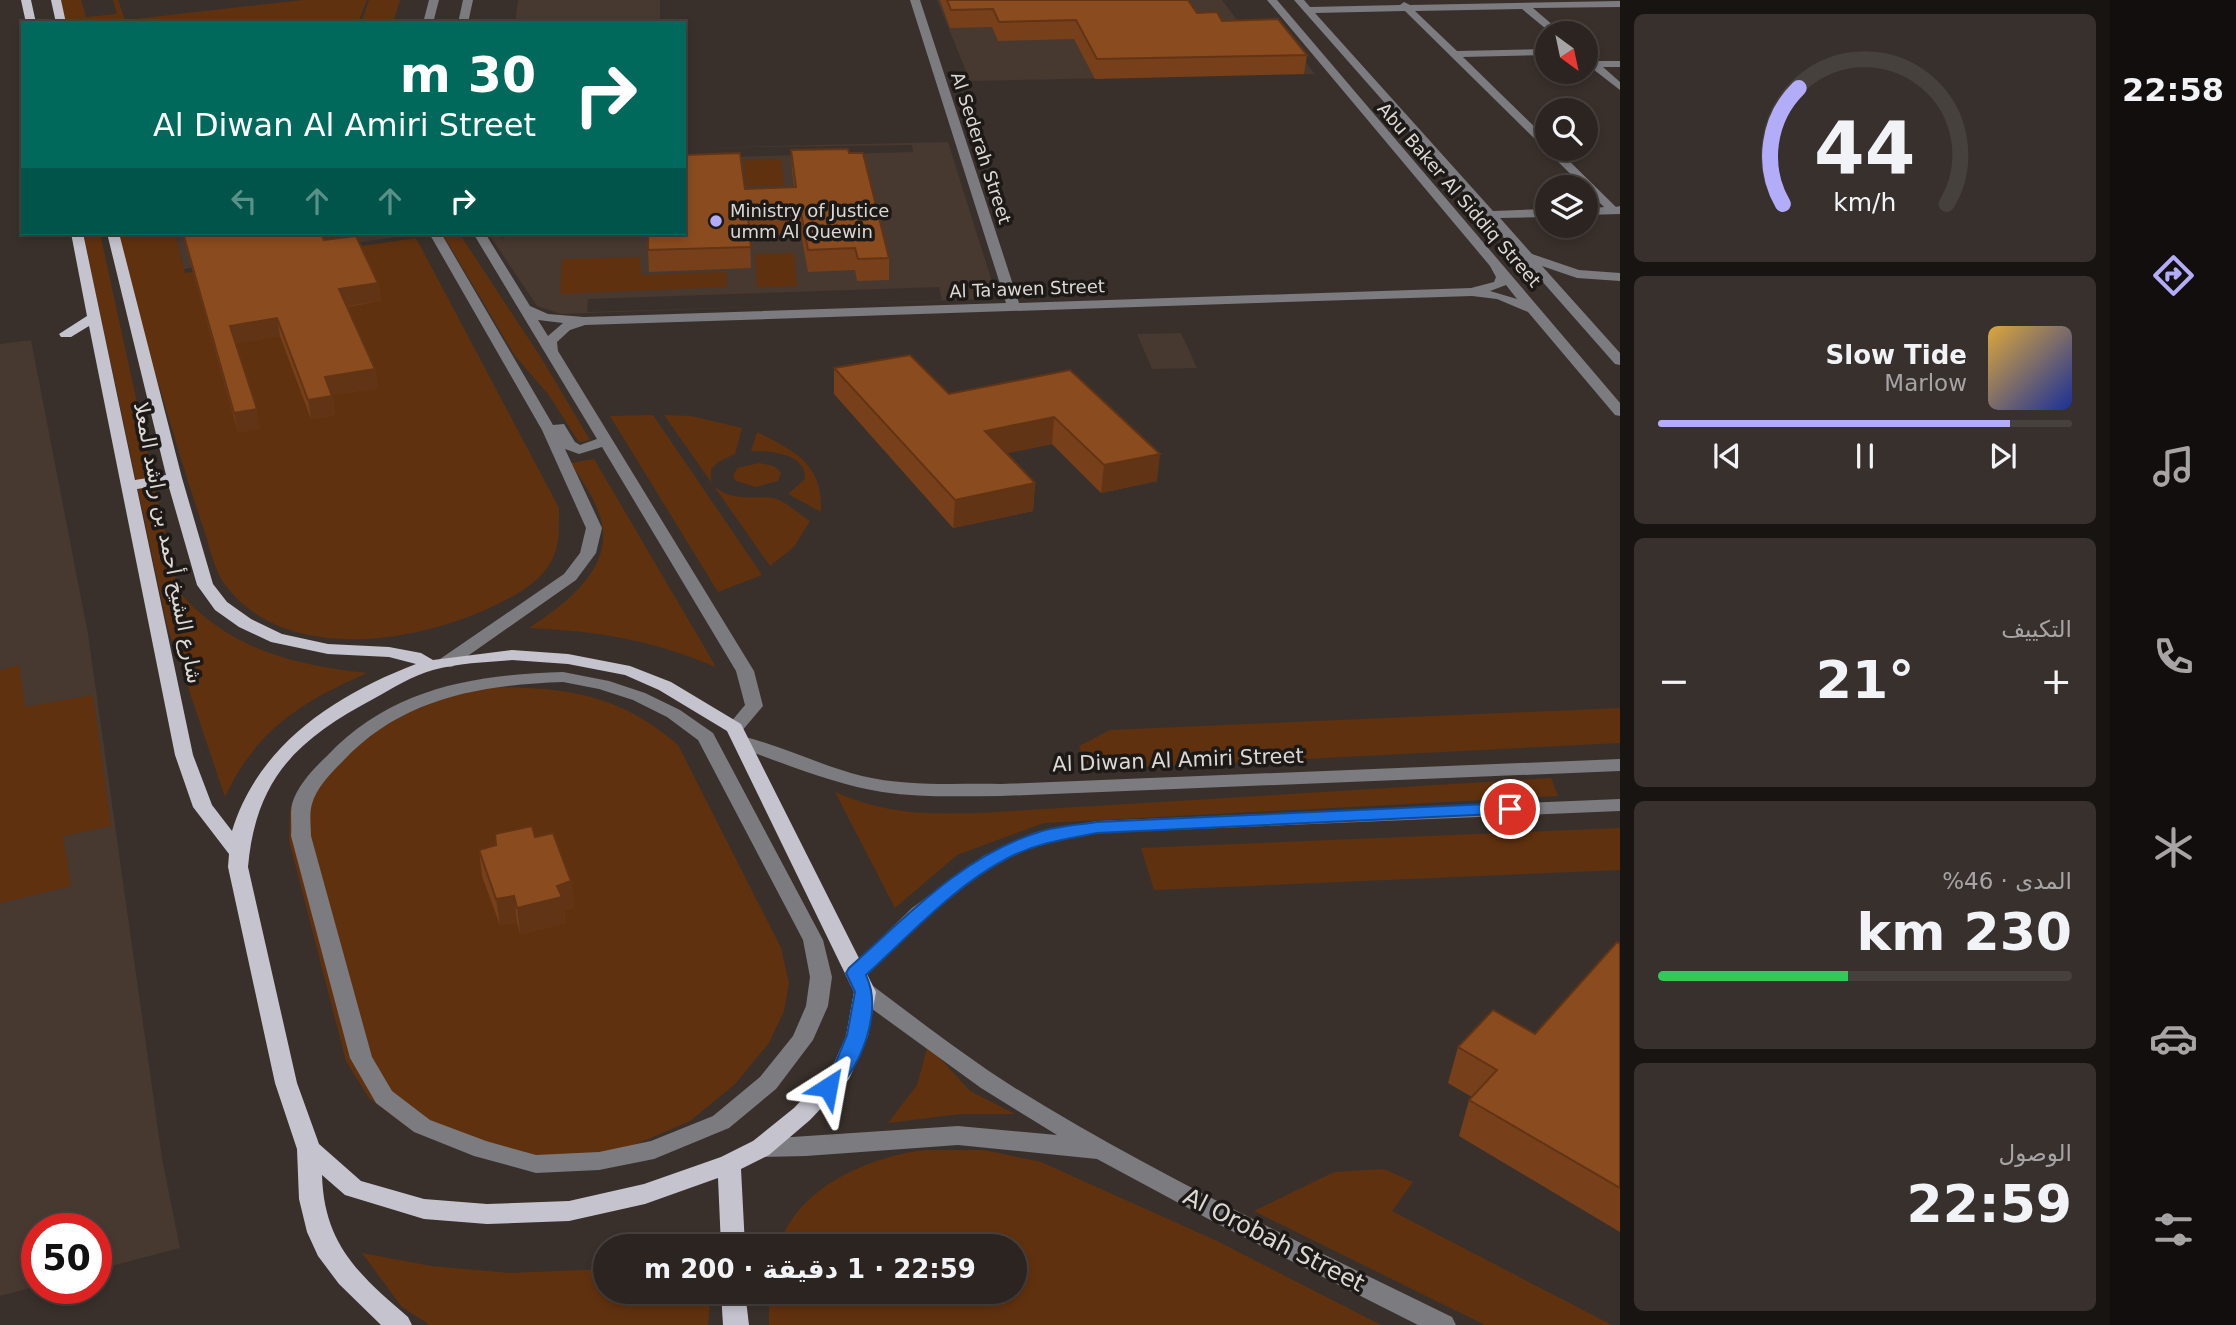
<!DOCTYPE html>
<html lang="ar">
<head>
<meta charset="utf-8">
<style>
	body { margin:0; font-family:"DejaVu Sans","Noto Naskh Arabic",sans-serif; background:#37302d; color:#f1f3f6; direction:rtl; height:100vh; display:flex; flex-direction:column; font-size:26px; white-space:nowrap }
	* { box-sizing:border-box; margin:0 }
	p { font-size:23px; color:#a6a4a5 }
	.icon { flex:none; width:38px; height:38px; fill:none; stroke:currentColor; stroke-width:2; stroke-linecap:round; stroke-linejoin:round }
	.map { position:relative; flex:1; overflow:hidden; direction:ltr }
	.drawer { display:flex; flex-direction:column; gap:14px; padding:14px; background:#181412; width:490px }
	.drawer>* { flex:none }
	.guide { position:absolute; left:21px; top:21px; width:665px; height:214px; border-radius:0px; box-shadow:0 4px 10px #0003,0 0 0 2px #47413e; direction:rtl; background:#00695c; color:#fff; overflow:hidden }
	.needle { width:46px; rotate:147deg }
	.buttons { position:absolute; left:1535px; top:21px; display:grid; gap:14px }
	.buttons a { display:grid; place-items:center; width:63px; height:63px; border-radius:50%; background:#2b2420; box-shadow:0 4px 10px #0003,0 0 0 2px #47413e; font-size:35px }
	.speed { position:absolute; left:21px; top:1213px; display:flex; gap:14px; font-size:35px; font-weight:700; text-align:center }
	.speed>* { display:grid; place-content:center; width:91px; height:91px; border-radius:50%; background:#2b2420; box-shadow:0 4px 10px #0003,0 0 0 2px #47413e; line-height:1 }
	.speed .limit { border:10px solid #d22; background:#fff; color:#111 }
	.pin { position:absolute; display:grid; place-items:center; width:60px; height:60px; color:#fff; margin:-30px; border:4px solid #fff; border-radius:50%; box-shadow:0 2px 7px #0007 }
	.me { position:absolute; width:77px; margin:-38px; rotate:34deg; stroke-linejoin:round; filter:drop-shadow(0 0 5px #0008) }
	.turn { display:flex; align-items:center; gap:24px; height:147px; padding:0 35px; font-size:32px }
	.turn .icon { width:91px; height:91px; stroke-width:2.5 }
	.turn b { display:block; font-size:49px; line-height:60px }
	.lanes { display:flex; align-items:center; height:66px; padding:0 35px; background:#0003; justify-content:center; gap:35px; direction:ltr }
	.lanes .off { opacity:.35 }
	.big { font-size:52px; font-weight:700; line-height:1.1 }
	.drawer .card { flex:1; display:flex; flex-direction:column; justify-content:center; gap:10px; min-width:0; padding:0 24px; border-radius:10px; background:#37302d }
	.drawer .dial { align-items:center; gap:0 }
	.dial svg { height:182px; overflow:visible; fill:none; stroke:#47413e; stroke-width:7; stroke-linecap:round; text-anchor:middle }
	.dial text { fill:#f1f3f6; stroke:none }
	.song { display:flex; align-items:center; gap:21px }
	.cover { width:84px; height:84px; border-radius:10px; background:linear-gradient(135deg,hsl(40 70% 55%),hsl(230 70% 35%)) }
	.played { height:7px; border-radius:4px; background:linear-gradient(90deg,#b3acf9 85%,#47413e 85%) }
	.keys { display:flex; justify-content:space-around; direction:ltr }
	.heat { display:flex; justify-content:space-between; align-items:center; font-size:38px; direction:ltr }
	.charge { height:10px; border-radius:5px; background:linear-gradient(90deg,#34c759 46%,#47413e 0) }
	.trip { position:absolute; left:593px; top:1234px; width:434px; height:70px; border-radius:35px; background:#2b2420; box-shadow:0 4px 10px #0003,0 0 0 2px #47413e; font-weight:700; line-height:70px; text-align:center; direction:rtl }
	main { display:flex; flex:1; min-height:0 }
	.menu { display:flex; flex-direction:column; width:126px; justify-content:space-around; align-items:center; background:#110e0d; color:#a6a4a5 }
	.menu .icon { width:49px; height:49px }
	.menu .current { color:#b3acf9 }
	.menu b { font-size:32px; color:#f1f3f6 }
	.map>svg:first-child { display:block }
</style>
</head>
<body>
<main>
<nav class="menu">
<b>22:58</b>
<svg class="icon current" aria-label="directions" viewBox="0 0 24 24"><path d="M12 3l9 9-9 9-9-9zM9 14v-3h6M13 9l2 2-2 2"/></svg>
<svg class="icon" aria-label="music" viewBox="0 0 24 24"><path d="M9 18V5l10-2v13"/><circle cx="6" cy="18" r="3"/><circle cx="16" cy="16" r="3"/></svg>
<svg class="icon" aria-label="phone" viewBox="0 0 24 24"><path d="M5 4h4l2 5-3 2q2 4 5 5l2-3 5 2v4C11 20 4 13 5 4z"/></svg>
<svg class="icon" aria-label="climate" viewBox="0 0 24 24"><path d="M12 3v18M4 7l16 10M4 17L20 7"/></svg>
<svg class="icon" aria-label="car" viewBox="0 0 24 24"><path d="M5 17H2v-5l4-1 3-4h7l3 4 3 1v5h-3M9 17h6M6 11h13"/><circle cx="7" cy="17" r="2"/><circle cx="17" cy="17" r="2"/></svg>
<svg class="icon" aria-label="filters" viewBox="0 0 24 24"><path d="M4 7h16M4 17h16"/><circle cx="9" cy="7" r="2"/><circle cx="15" cy="17" r="2"/></svg>
</nav>
<section class="drawer">
<div class="card dial"><svg viewBox="0 0 100 80">
<path d="M14 69A42 42 0 1 1 86 69"/>
<path d="M14 69A42 42 0 0 1 21 18" stroke="#b3acf9"/>
<text x="50" y="56" font-size="32" font-weight="700">44</text>
<text x="50" y="72" font-size="11">km/h</text>
</svg></div>
<div class="card">
<div class="song"><i class="cover"></i><div><b>Slow Tide</b><p>Marlow</p></div></div>
<div class="played"></div>
<div class="keys"><svg class="icon" aria-label="previous" viewBox="0 0 24 24"><path d="M18 5L8 12l10 7zM5 5v14"/></svg><svg class="icon" aria-label="pause" viewBox="0 0 24 24"><path d="M8 5v14M16 5v14"/></svg><svg class="icon" aria-label="next" viewBox="0 0 24 24"><path d="M6 5l10 7-10 7zM19 5v14"/></svg></div>
</div>
<div class="card"><p>التكييف</p>
<div class="heat"><a>−</a><b class="big">21°</b><a>+</a></div>
</div>
<div class="card"><p>المدى · 46%</p><b class="big">230 km</b><div class="charge"></div></div>
<div class="card"><p>الوصول</p><b class="big">22:59</b></div>
</section>
<div class="map">
<svg width="1620" height="1325" viewBox="0 0 1620 1325">
	<rect width="100%" height="100%" fill="#39302b"/>
	<g fill="#473830" fill-rule="evenodd">
		<polygon points="518,0 660,0 660,23 515,23"/>
		<polygon points="937,0 1222,0 1249,36 1284,35 1315,74 970,81"/>
		<path d="M948,142L993,285L992,294L981,299L561,314L537,306L488,233H498L501,238L509,237L510,233H649L751,268L684,158L913,152L912,145L684,148ZM939,287L942,301L587,312L588,299Z"/>
		<polygon points="175,233 414,233 415,234 184,269"/>
		<polygon points="1181,333 1197,368 1152,369 1137,334"/>
		<polygon points="31,340 88,634 162,1158 180,1248 96,1270 96,1228 37,1228 37,1286 0,1296 0,344"/>
	</g>
	<g fill="#60310f">
		<polygon points="60,0 81,0 86,17 117,14 113,0 118,0 125,20 303,0 367,0 358,23 66,23"/>
		<polygon points="369,0 400,0 393,23 361,23"/>
		<polygon points="781,159 784,185 746,186 744,160"/>
		<path d="M83,233H100L178,591C229,649 292,665 367,673C301,702 256,730 225,797L167,625Z"/>
		<path d="M119,233H175L185,273L416,238L559,508C559,525 560,545 552,560C539,585 509,599 485,610C408,644 281,663 224,583C213,568 209,542 202,524C187,480 174,436 161,392C145,339 128,287 119,233Z"/>
		<polygon points="442,233 459,233 542,359 590,440 579,442 548,394 515,356"/>
		<polygon points="794,253 797,286 757,287 755,254"/>
		<polygon points="640,257 641,275 726,272 727,287 560,294 562,259"/>
		<polygon points="653,415 762,575 718,592 610,416"/>
		<path d="M664,415L691,416L742,428L735,454L718,462L711,469V483C730,503 749,495 773,498C784,500 800,515 810,521L794,547L770,566Z"/>
		<path d="M757,432C796,452 823,464 821,512L788,494L805,479C806,453 771,451 751,451Z"/>
		<path d="M594,459L716,667C652,640 598,631 529,628C568,602 620,564 598,511C592,494 580,478 571,463Z"/>
		<polygon points="759,463 774,466 781,473 778,481 756,487 736,481 733,477 737,468"/>
		<polygon points="19,665 25,707 93,695 111,826 63,836 71,886 0,903 0,670"/>
		<path d="M491,687C566,687 620,694 678,745L781,948L789,983L784,1011L769,1043L735,1084L690,1121L625,1149L573,1159L462,1148L404,1125L369,1098L346,1061L289,840L290,809L307,782L402,707Z"/>
		<polygon points="1620,708 1620,743 1086,770 1079,746 1110,730"/>
		<path d="M1551,778L1558,796L1044,823L957,855L895,908L835,792C889,815 923,814 981,813Z"/>
		<polygon points="1620,828 1620,870 1154,890 1141,848"/>
		<polygon points="928,1045 970,1091 1015,1114 960,1114 888,1123 917,1085"/>
		<path d="M925,1150H984L1041,1162L1217,1241L1381,1325H769V1292H1015V1246H780C795,1188 871,1156 925,1150Z"/>
		<polygon points="1384,1169 1413,1182 1392,1211 1612,1325 1485,1325 1254,1211 1334,1172"/>
		<polygon points="362,1253 431,1266 510,1273 605,1269 606,1292 711,1292 708,1325 430,1325 402,1307"/>
	</g>
	<g fill="none" stroke-linecap="round" stroke-linejoin="round">
		<g fill="#7b7b80" fill-rule="evenodd">
			<polygon points="429,0 439,0 433,23 423,23"/>
			<polygon points="463,0 473,0 468,23 458,23"/>
			<path d="M910,0H920L1019,303L1471,288L1494,282L1496,277L1490,266L1267,0H1277L1620,403V416L1615,415L1528,312L1497,299L1472,296L585,325L570,330L557,342L558,351L754,671L763,706L741,732H729L726,728L745,705L736,671L602,447L579,454L565,449L602,528L596,553L576,580L452,667H440L437,663L440,659L564,574L580,553L586,528L542,430L429,233H441L553,425L564,424L575,442L580,445L597,439L473,233H485L530,306L548,314L584,317L1006,303ZM1506,285L1517,299L1490,291ZM538,320L563,323L548,336Z"/>
			<polygon points="1294,0 1304,0 1310,7 1400,5 1404,2 1410,5 1620,1 1620,7 1533,8 1562,33 1551,33 1522,9 1415,11 1457,51 1547,49 1547,55 1463,57 1547,139 1547,149 1557,149 1616,207 1620,206 1620,214 1586,215 1586,209 1604,207 1405,11 1315,13 1493,211 1547,209 1547,217 1500,218 1532,254 1579,270 1620,273 1620,281 1577,278 1542,266 1620,353 1620,365 1615,364"/>
			<polygon points="1586,54 1596,61 1620,61 1620,67 1603,67 1620,82 1620,90 1589,66 1586,62"/>
			<path d="M563,672L609,681L645,693L680,710L713,733L823,940L832,977L828,1006L813,1040L776,1089L729,1128L654,1159L599,1170L536,1173L474,1156L414,1132L376,1103L350,1058L291,836C292,826 290,814 292,804C297,786 314,768 327,756C392,688 472,675 563,672ZM563,682L599,689L633,700L667,717L698,740L803,940L810,977L806,1006L793,1036L760,1077L713,1116L651,1141L599,1152L536,1155L486,1141L430,1120L392,1091L372,1057L311,836C311,826 309,814 312,804C316,788 332,772 343,761C402,698 480,685 563,682Z"/>
			<path d="M745,737C785,747 822,766 862,776C908,787 955,783 1001,784L1620,759V771L1001,796C962,796 922,798 882,792C833,784 786,764 738,747L736,743Z"/>
			<path d="M1620,799V811L1097,833C1081,837 1064,837 1049,842C974,864 918,926 864,978L856,981L848,978L845,973L912,908L983,856L1036,832L1097,821Z"/>
			<path d="M865,984L873,986C920,1021 966,1057 1015,1088C1155,1175 1305,1245 1452,1317L1456,1325H1418L1214,1222L1097,1159L958,1145L806,1156L761,1157L753,1155L749,1148L753,1141L761,1139L958,1126L1057,1135L981,1088L857,998L854,992L857,986Z"/>
		</g>
		<g fill="#c5c4ce" fill-rule="evenodd">
			<polygon points="21,0 31,0 36,23 26,23"/>
			<polygon points="51,0 61,0 66,23 56,23"/>
			<path d="M71,233H83L135,480L166,475L107,233H119L182,478L213,584L227,602L251,619L282,634L328,644L389,647L421,653L433,660L512,650L568,654L630,666L671,682L741,724L876,992L868,1036L849,1079L810,1120L769,1155L741,1169L745,1246H721L718,1178L645,1204L569,1221L487,1224L424,1219L345,1195L322,1175C324,1244 358,1274 408,1317L412,1325H381L339,1284L318,1256L307,1232L299,1199L297,1149L275,1083L228,867L229,854L193,807L175,755L89,326L71,337H61L59,334L87,316ZM168,484L197,585L215,610L239,627L271,642L328,654L389,657L416,664C335,695 258,745 232,831L212,805L193,755L137,489ZM512,660L568,664L625,675L659,690L727,731L854,992L846,1036L832,1068L794,1108L753,1141L721,1157L644,1184L569,1201L487,1204L424,1199L361,1181L319,1144L297,1083L248,867C256,777 298,739 375,698C393,688 412,676 433,670C458,663 486,662 512,660Z"/>
			<polygon points="721,1292 745,1292 749,1325 723,1325"/>
		</g>
	</g>
	<g fill="#77401a">
		<polygon points="940,0 1188,0 1197,13 1222,21 1307,55 1304,74 1095,79 1074,39 998,41 992,27 950,28"/>
		<polygon points="791,150 849,153 889,258 889,280 857,281 855,270 808,272 801,234 750,236 751,268 649,272 648,250 745,189 794,187 792,170"/>
		<polygon points="182,233 321,233 324,240 378,283 381,301 347,307 375,369 378,388 332,395 335,415 311,419 280,336 236,343 260,428 238,432"/>
		<polygon points="834,368 949,394 1070,370 1157,481 1101,493 1052,444 1007,453 1035,483 1033,511 953,528 834,394"/>
		<polygon points="535,837 571,881 574,908 564,910 565,923 520,934 517,922 500,925 482,876 479,850"/>
		<polygon points="1620,944 1620,1232 1459,1136 1469,1100 1472,1097 1448,1083 1458,1047 1535,1034"/>
	</g>
	<g fill="#613415">
		<polygon points="378,283 381,301 342,307 339,289"/>
		<polygon points="277,318 280,336 234,344 230,326"/>
		<polygon points="375,369 378,388 328,396 325,377"/>
		<polygon points="332,396 335,415 311,419 308,400"/>
		<polygon points="257,409 260,428 238,432 234,413"/>
		<polygon points="1054,417 1052,444 984,458 985,431"/>
		<polygon points="1160,454 1157,481 1101,493 1104,465"/>
		<polygon points="1035,483 1033,511 953,528 955,500"/>
		<polygon points="571,881 574,908 564,910 565,923 520,934 517,908 557,886"/>
		<polygon points="514,896 517,922 500,925 496,899"/>
	</g>
	<g fill="#8a4b1e" stroke="#613415" stroke-width="2">
		<polygon points="947,0 1188,0 1197,13 1217,12 1222,21 1278,19 1307,55 1097,59 1076,20 999,22 993,9 951,10"/>
		<polygon points="848,149 849,153 863,153 889,258 858,259 855,248 808,250 801,213 748,215 751,247 648,250 648,233 684,233 684,155 740,153 745,189 796,187 791,150"/>
		<polygon points="183,233 321,233 324,240 356,236 378,283 339,289 375,369 325,377 332,396 308,400 277,318 230,326 257,409 234,413"/>
		<polygon points="910,355 949,394 1070,370 1160,454 1104,465 1054,417 985,431 1035,483 955,500 834,368"/>
		<polygon points="532,826 535,837 553,833 571,881 557,886 562,897 517,908 514,896 496,899 479,850 496,845 495,834"/>
		<polygon points="1617,942 1620,944 1620,1188 1469,1100 1497,1070 1458,1047 1493,1010 1535,1034"/>
	</g>
	<path fill="#1a73e8" stroke="#114b97" stroke-width="2" d="M1510,803L1519,809L1516,813L1097,833C1066,839 1036,843 1008,858C954,886 911,934 866,975C883,1011 862,1064 835,1092H821L818,1087L833,1069L847,1035L855,992L846,973L849,968C907,916 962,856 1039,832C1057,826 1078,825 1097,822Z"/>
	<circle fill="#b3acf9" stroke="#1d1917" stroke-width="2.5" cx="716" cy="221" r="7"/>
	<g text-anchor="middle" stroke-width="7" stroke-linejoin="round" paint-order="stroke">
		<g font-size="18" fill="#ddd8d4" stroke="#1d1917">
			<text transform="translate(981 148) rotate(72)" y="6">Al Sederah Street</text>
			<text transform="translate(1459 195) rotate(49)" y="6">Abu Baker Al Siddiq Street</text>
			<text transform="translate(1027 289) rotate(-2)" y="6">Al Ta'awen Street</text>
		</g>
		<g font-size="18" fill="#ddd8d4" stroke="#1d1917" text-anchor="start">
			<text x="730" y="217">Ministry of Justice<tspan x="730" dy="21">umm Al Quewin</tspan></text>
		</g>
		<g font-size="21" fill="#ddd8d4" stroke="#1d1917">
			<text transform="translate(168 543) rotate(79)" y="7">شارع الشيخ أحمد بن راشد المعلا</text>
			<text transform="translate(1178 760) rotate(-2)" y="7">Al Diwan Al Amiri Street</text>
		</g>
		<g font-size="24" fill="#ddd8d4" stroke="#1d1917">
			<text transform="translate(1274 1240) rotate(27)" y="8">Al Orobah Street</text>
		</g>
	</g>
</svg>
<div class="buttons">
<a><svg class="needle" viewBox="-14 -14 28 28"><path d="M0-13l5 13h-10z" fill="#e53935"/><path d="M0 13l5-13h-10z" fill="#a6a4a5"/></svg></a>
<a><svg class="icon" aria-label="search" viewBox="0 0 24 24"><circle cx="10" cy="10" r="6"/><path d="M15 15l6 6"/></svg></a>
<a><svg class="icon" aria-label="layers" viewBox="0 0 24 24"><path d="M12 4l9 5-9 5-9-5zM3 14l9 5 9-5"/></svg></a>
</div>
<div class="speed"><div class="limit">50</div></div>
<div class="pin" style="left:1510px;top:809px;background:#d93025"><svg class="icon" aria-label="arrive" viewBox="0 0 24 24"><path d="M6 21V4h12l-3 4 3 4H6"/></svg></div>
<svg class="me" style="left:828px;top:1087px" viewBox="-20 -20 40 40"><path d="M0-17L14 15 0 8-14 15z" fill="#1a73e8" stroke="#fff" stroke-width="4"/></svg>
<div class="trip">22:59 · 1 دقيقة · 200 m</div>
<div class="guide">
<div class="turn"><svg class="icon" aria-label="right" viewBox="0 0 24 24"><path d="M7 20v-9h11M14 6l5 5-5 5"/></svg><div><b>30 m</b>Al Diwan Al Amiri Street</div></div>
<div class="lanes"><svg class="icon off" aria-label="left" viewBox="0 0 24 24"><path d="M17 20v-9H6M10 6l-5 5 5 5"/></svg><svg class="icon off" aria-label="ahead" viewBox="0 0 24 24"><path d="M12 20V5M6 11l6-6 6 6"/></svg><svg class="icon off" aria-label="ahead" viewBox="0 0 24 24"><path d="M12 20V5M6 11l6-6 6 6"/></svg><svg class="icon" aria-label="right" viewBox="0 0 24 24"><path d="M7 20v-9h11M14 6l5 5-5 5"/></svg></div>
</div>
</div>
</main>
</body>
</html>
